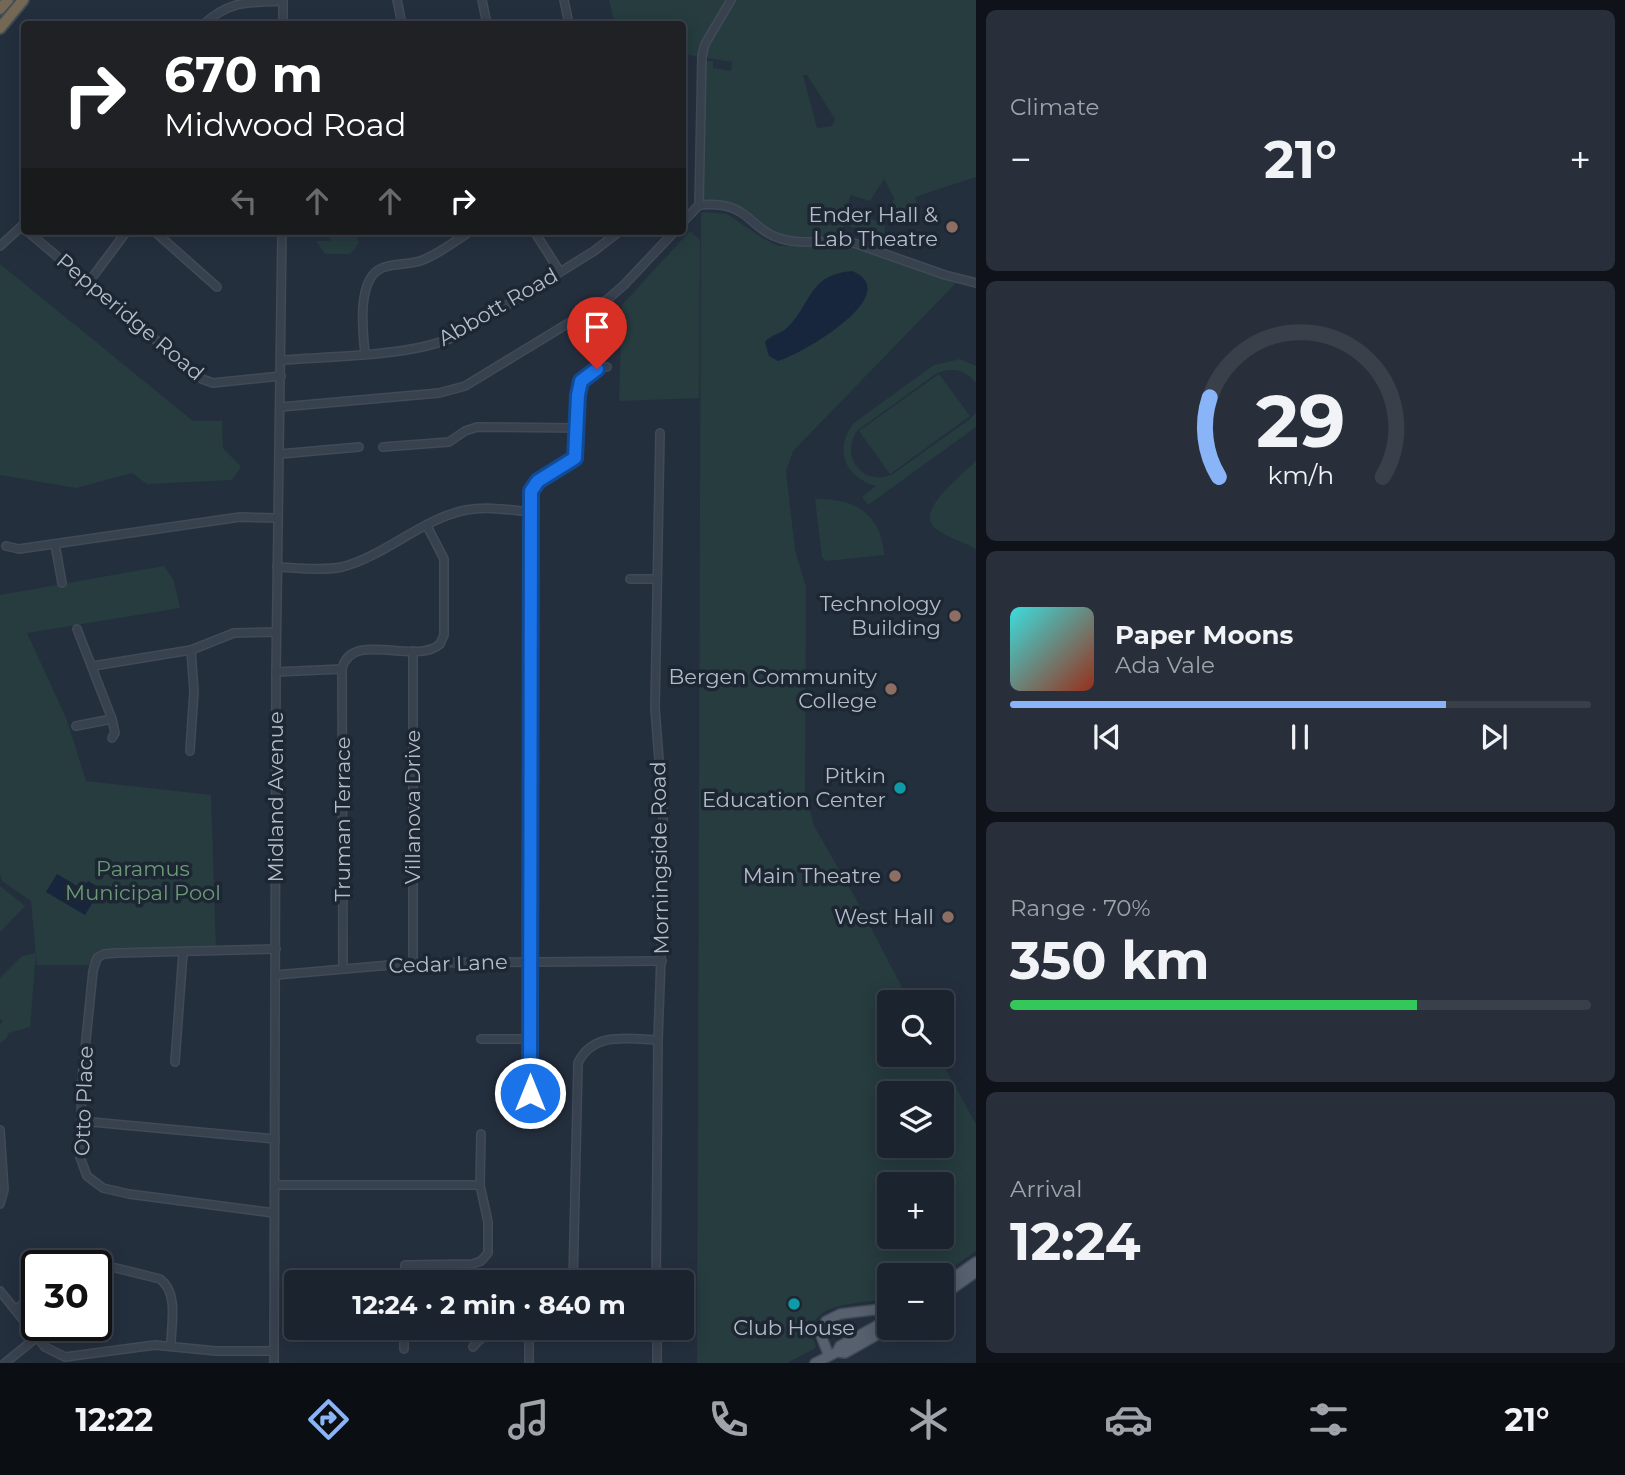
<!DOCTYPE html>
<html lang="en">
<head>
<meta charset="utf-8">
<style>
	body { margin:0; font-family:Montserrat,sans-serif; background:#282f3a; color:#f1f3f6; height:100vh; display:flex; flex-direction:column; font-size:26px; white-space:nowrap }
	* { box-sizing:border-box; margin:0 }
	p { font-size:23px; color:#a0a4aa }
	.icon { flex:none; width:38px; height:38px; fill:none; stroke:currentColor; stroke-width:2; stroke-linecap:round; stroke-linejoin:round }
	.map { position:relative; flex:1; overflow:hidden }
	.sheet { display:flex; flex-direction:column; gap:10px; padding:10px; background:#0f1319; width:649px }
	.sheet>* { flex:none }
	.top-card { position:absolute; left:21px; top:21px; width:665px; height:214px; border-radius:7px; box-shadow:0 4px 18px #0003,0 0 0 2px #39404a; background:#202124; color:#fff; overflow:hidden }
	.controls { position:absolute; left:877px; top:990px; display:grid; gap:14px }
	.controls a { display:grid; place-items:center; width:77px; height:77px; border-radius:7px; background:#1b232e; box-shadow:0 4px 18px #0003,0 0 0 2px #39404a; font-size:35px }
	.speed { position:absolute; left:21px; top:1250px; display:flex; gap:14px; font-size:35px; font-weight:700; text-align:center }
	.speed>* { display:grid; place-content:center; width:91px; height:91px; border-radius:50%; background:#1b232e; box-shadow:0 4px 18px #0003,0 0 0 2px #39404a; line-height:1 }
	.speed .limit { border:4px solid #111; border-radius:10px; background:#fff; color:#111 }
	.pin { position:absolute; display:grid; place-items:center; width:60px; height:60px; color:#fff; margin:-72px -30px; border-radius:50% 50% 50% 0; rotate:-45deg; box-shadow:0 0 7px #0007 }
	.pin .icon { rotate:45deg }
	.me { position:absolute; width:77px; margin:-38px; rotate:0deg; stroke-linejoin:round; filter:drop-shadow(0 0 5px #0008) }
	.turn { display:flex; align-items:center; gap:24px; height:147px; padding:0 28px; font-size:32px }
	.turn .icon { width:91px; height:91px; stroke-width:2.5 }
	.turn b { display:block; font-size:49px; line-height:60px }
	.lanes { display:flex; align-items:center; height:66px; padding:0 28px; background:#0003; justify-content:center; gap:35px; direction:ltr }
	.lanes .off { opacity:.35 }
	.big { font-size:52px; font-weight:700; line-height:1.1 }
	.sheet .card { flex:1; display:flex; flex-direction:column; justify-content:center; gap:10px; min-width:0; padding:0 24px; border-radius:10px; background:#282f3a }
	.sheet .dial { align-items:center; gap:0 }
	.dial svg { height:182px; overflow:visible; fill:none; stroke:#39404a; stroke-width:7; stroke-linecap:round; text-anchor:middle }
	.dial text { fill:#f1f3f6; stroke:none }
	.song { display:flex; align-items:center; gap:21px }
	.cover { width:84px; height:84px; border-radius:10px; background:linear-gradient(135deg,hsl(180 70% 55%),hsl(10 70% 35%)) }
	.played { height:7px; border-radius:4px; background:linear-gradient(90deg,#8ab4f8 75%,#39404a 75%) }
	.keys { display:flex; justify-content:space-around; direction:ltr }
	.heat { display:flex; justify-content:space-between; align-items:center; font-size:38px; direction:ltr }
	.charge { height:10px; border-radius:5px; background:linear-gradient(90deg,#34c759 70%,#39404a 0) }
	.trip { position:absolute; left:284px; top:1270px; width:410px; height:70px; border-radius:7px; background:#1b232e; box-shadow:0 4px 18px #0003,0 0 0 2px #39404a; font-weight:700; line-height:70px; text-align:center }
	.tabs { display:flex; height:112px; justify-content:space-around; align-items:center; background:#0b0e12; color:#a0a4aa }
	.tabs .icon { width:49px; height:49px }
	.tabs .active { color:#8ab4f8 }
	.tabs b { font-size:32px; color:#f1f3f6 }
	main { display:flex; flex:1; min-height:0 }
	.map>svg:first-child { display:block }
</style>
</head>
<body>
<main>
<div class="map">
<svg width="976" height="1363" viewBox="0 0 976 1363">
	<rect width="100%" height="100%" fill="#242f3e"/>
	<g fill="#263c3f" fill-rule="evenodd">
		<path d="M609,0H976V177L915,197L917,205L910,221L891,211L894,198L884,179L870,201L850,195L848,208L885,225L884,236L845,225L835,240L777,238L741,212L699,205L704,61H713V68L731,71L732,62L683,54L682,24H615ZM803,75H807L835,119L832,126L817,128Z"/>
		<path d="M701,212L727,214L764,239L779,246L850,245L956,283L793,451L786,471L795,550L806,587L805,791L814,826L856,899L910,1003H889V1055H938L976,1124V1251L940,1276H889V1299C868,1303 813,1301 812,1331C812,1337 815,1343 816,1348L787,1363H697ZM889,1094H942V1146H889ZM889,1185H942V1237H889Z"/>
		<polygon points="329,231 355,231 359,243 350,254 325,254 316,241 330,241"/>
		<polygon points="690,231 700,240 699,398 619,401 622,305"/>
		<polygon points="0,264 193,421 222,421 223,448 241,467 232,480 147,484 132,473 76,488 0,475"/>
		<path d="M960,359L976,366V383C966,370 953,367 937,373L858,430C838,456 864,488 893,474L970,419L976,412V427L868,505L862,497L876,486C845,478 833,448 854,423L934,365Z"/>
		<polygon points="939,374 970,416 890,474 859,431"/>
		<path d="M976,461V549C963,542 947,537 936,529C913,512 963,474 976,461Z"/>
		<path d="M815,499C854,498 881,513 884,555L826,561L822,557Z"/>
		<polygon points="164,566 174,581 180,608 27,633 67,720 86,781 211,795 216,951 104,954 94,965 37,965 31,901 2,881 0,874 0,595"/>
		<polygon points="0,886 25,906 0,932"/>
		<polygon points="36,953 30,1027 8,1033 7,1038 0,1043 0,1025 3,1021 0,1019 0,978 22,956"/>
	</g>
	<g fill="#17263c">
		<path d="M852,271C907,293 801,355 778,361L769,356L765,342C772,334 781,334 788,327C813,301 809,275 852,271Z"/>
		<polygon points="57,874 82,889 88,881 101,889 85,915 46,892"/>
	</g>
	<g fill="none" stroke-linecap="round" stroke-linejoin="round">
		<g stroke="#414a57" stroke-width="10">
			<g id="minor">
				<polyline points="397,0 402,24"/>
				<polyline points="482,0 487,24"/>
				<polyline points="564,0 569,24"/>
				<path d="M204,24C230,0 247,3 283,1"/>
				<polyline points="283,24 283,0"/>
				<path d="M699,205C715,204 729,204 742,213C755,222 764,234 779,238C801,246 828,239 851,242L945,275L976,283"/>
				<polyline points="682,223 699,205 702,56 705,44 731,0"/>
				<polyline points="27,231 202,379 213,383 281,376"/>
				<polyline points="154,231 217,287"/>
				<polyline points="534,231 560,272"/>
				<polyline points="0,246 24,224"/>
				<polyline points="88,283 127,231"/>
				<path d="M365,354C363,332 356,279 382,268C394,263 408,265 420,261C438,255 455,241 471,231"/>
				<path d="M282,360C331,356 417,357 460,334L594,251L620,231"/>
				<polyline points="281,407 439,393 465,386 608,299 624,285 675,231"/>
				<polyline points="383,447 449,442 465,431 477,427 576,428"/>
				<polyline points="280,454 359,447"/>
				<polyline points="55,544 62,583"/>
				<polyline points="6,546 19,549 240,517 277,518"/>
				<path d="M277,567C298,568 322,571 342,567C385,556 423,518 466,510C487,506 510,510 531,512"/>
				<polyline points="630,579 657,579"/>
				<polyline points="77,629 112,719 115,733 112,738"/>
				<polyline points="93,666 191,650 234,633 276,632"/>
				<polyline points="342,669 343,969"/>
				<path d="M276,672L342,669C351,629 416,666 440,644L444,635V559L427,526"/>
				<polyline points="76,726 112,719"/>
				<polyline points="190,751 194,691 191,650"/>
				<polyline points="413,963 413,651"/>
				<polyline points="276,975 413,963 662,961"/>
				<polyline points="481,1039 530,1039"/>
				<polyline points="175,1062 183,953"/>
				<path d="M530,1093L531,491L538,481L575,458C576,439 573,395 583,379C588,371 598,368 607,367"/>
				<polyline points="81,1121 275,1139"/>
				<polyline points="0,1130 4,1190 0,1204"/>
				<polyline points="275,1185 480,1185"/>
				<polyline points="274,1213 129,1194 103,1188 87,1176 80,1157 81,1121 82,1079 93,971 97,958 104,954 116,953 276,949"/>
				<path d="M71,1265L88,1261L160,1279C179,1293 171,1324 171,1345"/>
				<polyline points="405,1283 405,1265 472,1264 481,1261 488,1253 488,1222 480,1185 481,1134"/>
				<path d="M573,1283L578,1063C593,1031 629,1039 658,1040"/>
				<polyline points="656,1283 658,1040 663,903 663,811 655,708 660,433"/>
				<polyline points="0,1291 45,1347 65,1357 155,1345 216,1351 274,1351"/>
				<polyline points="15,1310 37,1293"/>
				<polyline points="657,1328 657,1363"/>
				<path d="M473,1347C483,1333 497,1331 513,1328"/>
				<polyline points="404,1349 404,1328"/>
				<polyline points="5,1363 37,1337"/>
				<polyline points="274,1363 276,672 282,231"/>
				<polyline points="529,1363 529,1328"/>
			</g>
		</g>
		<g stroke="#414a57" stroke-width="12">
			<g id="major">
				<polyline points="942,1286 976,1262"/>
				<polyline points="942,1296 976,1272"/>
				<polyline points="837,1352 840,1346 889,1319"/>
				<polyline points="829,1356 820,1333 826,1321 840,1314 889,1308"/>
				<polyline points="815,1363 837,1352 845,1353 889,1328"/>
			</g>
		</g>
		<g stroke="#434c59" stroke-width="14">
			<g id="highway">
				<polyline points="0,9 8,0"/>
				<polyline points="0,28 23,0"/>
			</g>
		</g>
		<use href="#minor" stroke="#38414e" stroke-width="7"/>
		<use href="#major" stroke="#56606e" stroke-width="9"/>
		<use href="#highway" stroke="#746855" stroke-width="10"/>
	</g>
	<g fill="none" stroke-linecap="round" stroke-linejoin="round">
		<g stroke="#114b97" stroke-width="18">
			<polyline id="route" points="530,1093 531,491 538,481 575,458 578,395 581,381 597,369"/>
		</g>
		<use href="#route" stroke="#1a73e8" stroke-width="12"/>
	</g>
	<g fill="#8d6e63" stroke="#1d2633" stroke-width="2.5">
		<circle cx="952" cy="227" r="7"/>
		<circle cx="955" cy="616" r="7"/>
		<circle cx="891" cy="689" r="7"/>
		<circle cx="895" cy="876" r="7"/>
		<circle cx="948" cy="917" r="7"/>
	</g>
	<g fill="#0f9aa8" stroke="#1d2633" stroke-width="2.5">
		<circle cx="900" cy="788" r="7"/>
		<circle cx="794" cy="1304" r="7"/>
	</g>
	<g text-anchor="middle" stroke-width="7" stroke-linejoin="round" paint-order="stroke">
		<g font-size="21" fill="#b4bcc9" stroke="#1d2633" text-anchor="end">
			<text x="938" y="222">Ender Hall &amp;<tspan x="938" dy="24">Lab Theatre</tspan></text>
			<text x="941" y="611">Technology<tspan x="941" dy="24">Building</tspan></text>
			<text x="877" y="684">Bergen Community<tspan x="877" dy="24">College</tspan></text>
			<text x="886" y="783">Pitkin<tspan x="886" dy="24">Education Center</tspan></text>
			<text x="881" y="883">Main Theatre</text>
			<text x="934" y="924">West Hall</text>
			<text x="794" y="1335" text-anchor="middle">Club House</text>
		</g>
		<g font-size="21" fill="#b4bcc9" stroke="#1d2633">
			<text transform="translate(498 307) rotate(-30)" y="7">Abbott Road</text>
			<text transform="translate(130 317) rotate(40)" y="7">Pepperidge Road</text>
			<text transform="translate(276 797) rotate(-90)" y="7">Midland Avenue</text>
			<text transform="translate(413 807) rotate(-90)" y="7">Villanova Drive</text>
			<text transform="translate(343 819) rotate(-90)" y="7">Truman Terrace</text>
			<text transform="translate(660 858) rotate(-91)" y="7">Morningside Road</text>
			<text transform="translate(448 964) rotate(-2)" y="7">Cedar Lane</text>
			<text transform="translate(84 1101) rotate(-88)" y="7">Otto Place</text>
		</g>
		<g font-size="21" fill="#6b9a76" stroke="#1d2633">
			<text x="143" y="876">Paramus<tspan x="143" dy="24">Municipal Pool</tspan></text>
		</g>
	</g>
</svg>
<div class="controls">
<a><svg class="icon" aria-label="search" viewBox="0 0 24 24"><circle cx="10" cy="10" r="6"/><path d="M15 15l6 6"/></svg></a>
<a><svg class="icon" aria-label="layers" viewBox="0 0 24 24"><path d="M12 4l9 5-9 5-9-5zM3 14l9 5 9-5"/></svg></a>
<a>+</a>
<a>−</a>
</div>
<div class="speed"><div class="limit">30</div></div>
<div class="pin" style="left:597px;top:369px;background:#d93025"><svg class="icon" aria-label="arrive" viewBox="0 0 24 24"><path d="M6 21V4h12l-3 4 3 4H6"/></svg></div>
<svg class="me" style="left:530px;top:1093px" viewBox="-20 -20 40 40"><circle r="17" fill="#1a73e8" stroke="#fff" stroke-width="3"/><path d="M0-11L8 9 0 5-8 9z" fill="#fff"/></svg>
<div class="trip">12:24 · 2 min · 840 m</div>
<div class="top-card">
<div class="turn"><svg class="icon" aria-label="right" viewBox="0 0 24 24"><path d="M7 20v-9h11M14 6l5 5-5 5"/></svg><div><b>670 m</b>Midwood Road</div></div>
<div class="lanes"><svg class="icon off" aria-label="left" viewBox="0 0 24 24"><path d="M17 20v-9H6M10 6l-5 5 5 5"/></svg><svg class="icon off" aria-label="ahead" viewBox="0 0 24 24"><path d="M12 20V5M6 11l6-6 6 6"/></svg><svg class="icon off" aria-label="ahead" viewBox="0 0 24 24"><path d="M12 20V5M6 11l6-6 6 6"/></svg><svg class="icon" aria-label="right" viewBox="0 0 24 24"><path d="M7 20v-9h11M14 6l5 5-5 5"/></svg></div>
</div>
</div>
<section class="sheet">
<div class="card"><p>Climate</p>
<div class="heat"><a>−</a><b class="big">21°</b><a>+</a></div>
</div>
<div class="card dial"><svg viewBox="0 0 100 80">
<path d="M14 69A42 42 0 1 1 86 69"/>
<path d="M14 69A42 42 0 0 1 10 34" stroke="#8ab4f8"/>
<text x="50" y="56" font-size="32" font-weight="700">29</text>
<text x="50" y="72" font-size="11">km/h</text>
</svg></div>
<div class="card">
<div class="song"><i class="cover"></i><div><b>Paper Moons</b><p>Ada Vale</p></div></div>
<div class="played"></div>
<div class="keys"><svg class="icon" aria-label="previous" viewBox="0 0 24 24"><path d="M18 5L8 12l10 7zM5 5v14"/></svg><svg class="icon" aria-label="pause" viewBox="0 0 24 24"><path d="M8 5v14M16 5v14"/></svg><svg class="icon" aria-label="next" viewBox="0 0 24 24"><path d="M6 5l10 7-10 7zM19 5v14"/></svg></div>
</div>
<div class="card"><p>Range · 70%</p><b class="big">350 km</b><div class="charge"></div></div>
<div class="card"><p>Arrival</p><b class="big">12:24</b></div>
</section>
</main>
<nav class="tabs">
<b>12:22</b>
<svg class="icon active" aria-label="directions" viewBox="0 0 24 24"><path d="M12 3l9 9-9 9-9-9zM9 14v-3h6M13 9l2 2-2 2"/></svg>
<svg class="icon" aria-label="music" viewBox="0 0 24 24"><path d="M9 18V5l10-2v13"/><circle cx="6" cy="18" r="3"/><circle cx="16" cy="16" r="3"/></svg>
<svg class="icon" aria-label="phone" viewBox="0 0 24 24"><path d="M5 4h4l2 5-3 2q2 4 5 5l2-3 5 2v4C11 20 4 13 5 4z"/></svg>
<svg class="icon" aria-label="climate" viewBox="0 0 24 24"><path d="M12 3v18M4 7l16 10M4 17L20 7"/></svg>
<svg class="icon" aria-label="car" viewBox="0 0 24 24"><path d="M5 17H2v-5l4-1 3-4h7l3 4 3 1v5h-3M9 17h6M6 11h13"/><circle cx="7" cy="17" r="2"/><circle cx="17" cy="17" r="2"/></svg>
<svg class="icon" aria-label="filters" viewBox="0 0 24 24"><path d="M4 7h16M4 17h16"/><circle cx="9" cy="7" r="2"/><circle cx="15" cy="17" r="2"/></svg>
<b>21°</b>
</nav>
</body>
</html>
